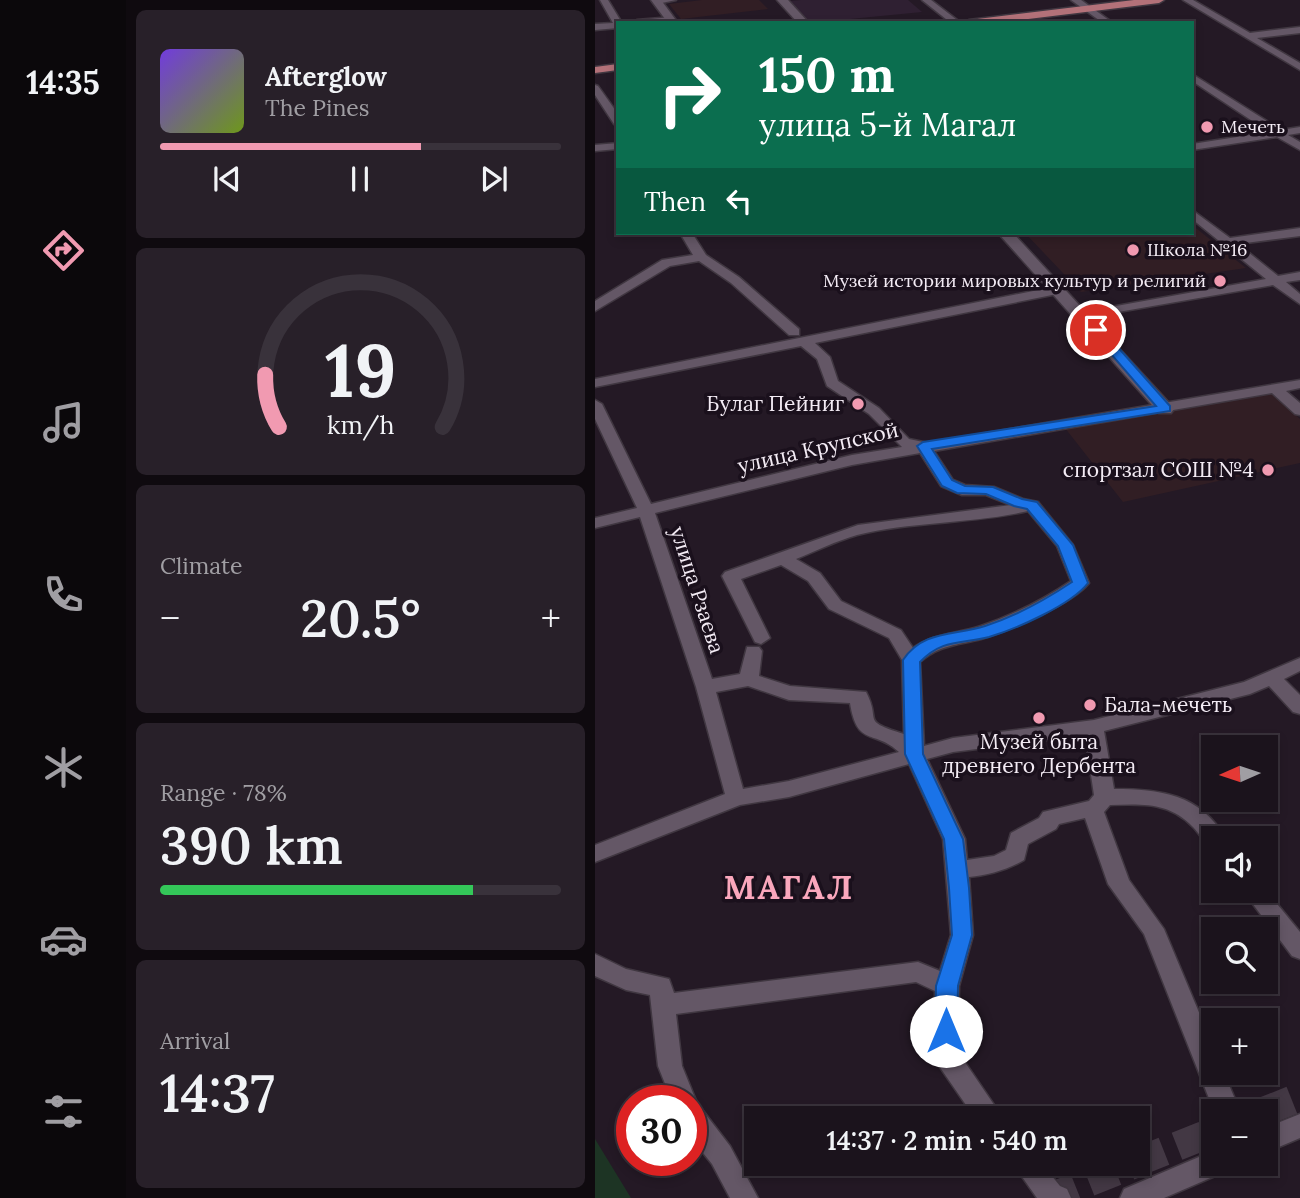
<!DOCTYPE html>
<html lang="en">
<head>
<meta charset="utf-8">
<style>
	body { margin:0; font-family:Lora,serif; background:#282029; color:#f1f3f6; height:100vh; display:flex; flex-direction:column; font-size:26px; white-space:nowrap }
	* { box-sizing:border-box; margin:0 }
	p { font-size:23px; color:#a09ea3 }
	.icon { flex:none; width:38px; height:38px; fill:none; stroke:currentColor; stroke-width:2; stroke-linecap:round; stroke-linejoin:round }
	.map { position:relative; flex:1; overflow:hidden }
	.side { display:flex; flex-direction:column; gap:10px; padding:10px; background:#0f0a0f; width:469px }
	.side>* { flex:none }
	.hud { position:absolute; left:21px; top:21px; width:578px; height:214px; border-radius:0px; box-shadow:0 4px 10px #0003,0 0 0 2px #39323b; background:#0b6e4f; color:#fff; overflow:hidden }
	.needle { width:46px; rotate:267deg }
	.tools { position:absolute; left:606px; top:735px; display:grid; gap:14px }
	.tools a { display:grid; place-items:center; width:77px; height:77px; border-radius:0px; background:#1b131c; box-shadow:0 4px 10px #0003,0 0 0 2px #39323b; font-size:35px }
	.speed { position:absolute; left:21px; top:1085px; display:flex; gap:14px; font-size:35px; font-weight:700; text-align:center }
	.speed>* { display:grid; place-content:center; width:91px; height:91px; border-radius:50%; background:#1b131c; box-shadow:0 4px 10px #0003,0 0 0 2px #39323b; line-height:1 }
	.speed .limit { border:10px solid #d22; background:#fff; color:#111 }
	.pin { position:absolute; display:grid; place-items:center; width:60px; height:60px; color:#fff; margin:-30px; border:4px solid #fff; border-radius:50%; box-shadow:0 2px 7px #0007 }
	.me { position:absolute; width:77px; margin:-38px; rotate:0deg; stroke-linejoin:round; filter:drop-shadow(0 0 5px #0008) }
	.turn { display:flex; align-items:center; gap:24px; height:147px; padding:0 28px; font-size:32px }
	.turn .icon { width:91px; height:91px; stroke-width:2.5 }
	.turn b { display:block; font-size:49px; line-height:60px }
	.then { display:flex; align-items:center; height:66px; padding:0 28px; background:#0003; gap:14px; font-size:26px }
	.big { font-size:52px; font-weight:600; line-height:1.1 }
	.side .widget { flex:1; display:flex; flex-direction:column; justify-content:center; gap:10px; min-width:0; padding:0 24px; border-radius:10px; background:#282029 }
	.side .dial { align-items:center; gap:0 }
	.dial svg { height:182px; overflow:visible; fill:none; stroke:#39323b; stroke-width:7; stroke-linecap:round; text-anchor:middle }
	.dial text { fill:#f1f3f6; stroke:none }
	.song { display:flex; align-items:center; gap:21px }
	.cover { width:84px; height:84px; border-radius:10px; background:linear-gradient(135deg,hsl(260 70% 55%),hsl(80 70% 35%)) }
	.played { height:7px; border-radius:4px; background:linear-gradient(90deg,#f19ab1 65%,#39323b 65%) }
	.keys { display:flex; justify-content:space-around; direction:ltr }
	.heat { display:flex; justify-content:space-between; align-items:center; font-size:38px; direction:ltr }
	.charge { height:10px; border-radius:5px; background:linear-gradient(90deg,#34c759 78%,#39323b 0) }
	.trip { position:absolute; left:149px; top:1106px; width:406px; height:70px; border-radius:0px; background:#1b131c; box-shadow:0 4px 10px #0003,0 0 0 2px #39323b; font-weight:600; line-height:70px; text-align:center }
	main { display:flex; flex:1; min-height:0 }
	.dock { display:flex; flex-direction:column; width:126px; justify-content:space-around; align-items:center; background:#0b080b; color:#a09ea3 }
	.dock .icon { width:49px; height:49px }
	.dock .on { color:#f19ab1 }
	.dock b { font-size:32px; color:#f1f3f6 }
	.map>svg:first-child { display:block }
</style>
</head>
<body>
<main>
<nav class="dock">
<b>14:35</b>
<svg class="icon on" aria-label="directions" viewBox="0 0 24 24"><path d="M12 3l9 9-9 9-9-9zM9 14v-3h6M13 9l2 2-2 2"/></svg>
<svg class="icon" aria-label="music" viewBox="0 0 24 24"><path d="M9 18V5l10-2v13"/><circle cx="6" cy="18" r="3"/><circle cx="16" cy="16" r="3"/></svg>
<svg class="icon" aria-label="phone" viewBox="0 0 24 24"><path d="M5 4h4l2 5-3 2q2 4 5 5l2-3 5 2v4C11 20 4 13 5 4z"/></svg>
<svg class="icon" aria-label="climate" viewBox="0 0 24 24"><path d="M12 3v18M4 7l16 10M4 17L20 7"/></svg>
<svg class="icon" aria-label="car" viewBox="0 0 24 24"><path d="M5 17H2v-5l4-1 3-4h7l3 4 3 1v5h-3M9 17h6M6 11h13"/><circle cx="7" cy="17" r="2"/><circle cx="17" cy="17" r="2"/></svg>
<svg class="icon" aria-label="filters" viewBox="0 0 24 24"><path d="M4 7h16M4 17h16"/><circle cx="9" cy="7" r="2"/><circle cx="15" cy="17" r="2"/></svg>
</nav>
<section class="side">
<div class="widget">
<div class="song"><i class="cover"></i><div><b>Afterglow</b><p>The Pines</p></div></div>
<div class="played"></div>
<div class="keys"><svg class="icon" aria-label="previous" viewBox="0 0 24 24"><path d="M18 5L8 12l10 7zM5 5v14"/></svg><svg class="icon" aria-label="pause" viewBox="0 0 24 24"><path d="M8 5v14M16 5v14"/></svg><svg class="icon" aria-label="next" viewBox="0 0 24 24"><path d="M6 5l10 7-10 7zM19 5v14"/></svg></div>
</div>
<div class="widget dial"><svg viewBox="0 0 100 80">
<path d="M14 69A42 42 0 1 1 86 69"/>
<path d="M14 69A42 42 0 0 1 8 46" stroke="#f19ab1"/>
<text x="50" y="56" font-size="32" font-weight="700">19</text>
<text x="50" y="72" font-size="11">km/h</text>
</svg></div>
<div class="widget"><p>Climate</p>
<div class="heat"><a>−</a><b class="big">20.5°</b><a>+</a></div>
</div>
<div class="widget"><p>Range · 78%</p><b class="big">390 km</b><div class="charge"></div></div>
<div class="widget"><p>Arrival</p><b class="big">14:37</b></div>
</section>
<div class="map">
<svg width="705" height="1198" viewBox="0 0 705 1198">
	<rect width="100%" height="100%" fill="#241925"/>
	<polygon fill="#2f2032" points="206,0 313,0 327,12 214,23 194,1"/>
	<g fill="#311e24">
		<polygon points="107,0 164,0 173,9 86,19 74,4"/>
		<polygon points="597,225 651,268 486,292 430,233 597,233"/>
		<polygon points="672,387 705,419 705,463 528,502 470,428"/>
	</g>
	<polygon fill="#1d3424" points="0,1139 36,1198 0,1198"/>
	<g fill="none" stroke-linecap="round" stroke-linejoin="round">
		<g stroke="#433844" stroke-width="29" stroke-dasharray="29 14" stroke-linecap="butt">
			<polyline points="670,1111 705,1097"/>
			<polyline points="542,1162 618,1132"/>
			<polyline points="454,1198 539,1164"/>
		</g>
		<g stroke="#403741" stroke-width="3">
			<g id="minor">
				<polygon points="5,0 13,0 27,23 23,23 23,28 0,30 0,24 18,23"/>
				<polygon points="60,0 81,0 62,4 58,2"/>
				<polygon points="327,0 336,0 366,23 356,23"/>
				<polygon points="476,0 486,0 518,23 508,23"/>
				<polygon points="588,0 598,0 655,33 705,27 705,33 662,38 705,63 705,70"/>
				<polygon points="78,17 75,22 38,23 42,20"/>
				<polygon points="597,74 686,130 705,127 705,133 693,135 705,142 705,150 682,137 597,150 597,144 674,132 597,81"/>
				<polygon points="0,85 3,86 23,114 23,125 19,124 0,95"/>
				<polygon points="23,143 23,149 0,151 0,145"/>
				<polygon points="597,210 635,238 705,228 705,236 643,244 683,276 705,272 705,280 691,282 705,294 705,304 678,285 483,319 483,313 488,312 671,279 597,219"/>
				<polygon points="85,233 97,233 111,255 144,277 204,329 204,335 194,335 136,283 104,261 75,266 0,311 0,301 67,260 98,255"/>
				<path d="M463,286L469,290L467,293L220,343L235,357L243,381L284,408L314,439L333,443L705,380V388L691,391L705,403V415L700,414L677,393L339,451L358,480L370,485L399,487L428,499L443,502L478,545L494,583C477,604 413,631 386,639C363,645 344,645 325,662L329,746L358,738L499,720L649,682L705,658V671L689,679L705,695V714L698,712L674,686L655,694L509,731L519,789C564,789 606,794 630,838H618V846C608,843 605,834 598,827C574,802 548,804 515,805L509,812L534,880L569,929L618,1046V1073H629L645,1111H619L549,934L513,884L490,818L464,824L461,829L433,844L429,860C412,870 393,875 374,877L378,935L364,986L363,1052L408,1118H380L342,1063L339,1055L340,991L321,982L81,1014L87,1066L102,1103L135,1146L163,1198H135L117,1164L96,1138V1101H77L63,1066L55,995L31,990L0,976V954L31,969L74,979L79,993L323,962L345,971L356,935L348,839L314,764L194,797L145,805L0,862V845L130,794L101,687L45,517L0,528V518L42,508L0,419V400L7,404L56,504L257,455L307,447L274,414L232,386L222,359L206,346L0,387V379ZM325,453L346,486L367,495H391L416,505L263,525L130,572L127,576L160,642L166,644L175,638L146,579L186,565L213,581L234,609L294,638L307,660L309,734C264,720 287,722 271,692L195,686L164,676L167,651L164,647H152L145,674L117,679L60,513L257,465ZM433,511L462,546L476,581C448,600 418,615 386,626C363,634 339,633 318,648L306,630L246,601L225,573L201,559C221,551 241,541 262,535C318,521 377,524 433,511ZM153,686L194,700L255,703C262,748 280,729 304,752L194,781L148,789L121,692ZM490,735L499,795L494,801L448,812L444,818L416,833L411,850L399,856L372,860L370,839L332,759L358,752Z"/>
				<polygon points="670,889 705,932 705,959 697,956 648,891"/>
				<polygon points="705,1114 705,1138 670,1153 670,1128"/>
				<polygon points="618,1151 618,1164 631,1164 627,1173 569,1198 525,1198 529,1189"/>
				<polygon points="418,1164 447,1164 465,1186 472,1189 476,1198 442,1198"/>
			</g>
		</g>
		<g stroke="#403741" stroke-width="3">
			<g id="tertiary">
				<polygon points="56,0 66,0 83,23 73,23"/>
				<polygon points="182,0 193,0 214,23 203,23"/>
				<polygon points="403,233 418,233 576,405 579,409 576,413 564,413"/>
			</g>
		</g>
		<g stroke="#403741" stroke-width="3">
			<g id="primary">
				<polygon points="539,0 569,0 564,3 401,23 369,23 374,20"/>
				<polygon points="23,64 23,70 0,73 0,67"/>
			</g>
		</g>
		<use href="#minor" fill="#645766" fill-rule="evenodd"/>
		<use href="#tertiary" fill="#645766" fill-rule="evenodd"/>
		<use href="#primary" fill="#b37179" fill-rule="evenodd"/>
	</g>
	<path fill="#1a73e8" stroke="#114b97" stroke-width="2" d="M501,326L505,327L575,406V411L337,449L357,480L370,486L398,487L427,499L442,502L478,545L493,583C476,605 421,629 394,637C365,644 347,639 325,662L328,754L368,839L374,888L377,935L363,986L362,1031L358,1038L351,1041L343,1038L340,1031L341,986L357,935L354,888L349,839L310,754L308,660C328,630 359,636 390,626C421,616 450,600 477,582L463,546L432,509L419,506L391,494L362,493L347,486L322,446L328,442L561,406L497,332V327Z"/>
	<g fill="#f19ab1" stroke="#1a101c" stroke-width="2.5">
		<circle cx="612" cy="127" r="7"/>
		<circle cx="538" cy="250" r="7"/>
		<circle cx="625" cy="281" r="7"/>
		<circle cx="263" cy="404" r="7"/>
		<circle cx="673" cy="470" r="7"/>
		<circle cx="495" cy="705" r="7"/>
		<circle cx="444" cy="718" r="7"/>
	</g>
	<g text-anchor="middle" stroke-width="7" stroke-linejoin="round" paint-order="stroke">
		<g font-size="18" fill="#f3ebf4" stroke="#1a101c" text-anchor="start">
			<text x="626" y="133">Мечеть</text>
			<text x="552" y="256">Школа №16</text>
			<text x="611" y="287" text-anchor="end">Музей истории мировых культур и религий</text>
		</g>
		<g font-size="21" fill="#f3ebf4" stroke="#1a101c" text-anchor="end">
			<text x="249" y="411">Булаг Пейниг</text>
			<text x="659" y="477">спортзал СОШ №4</text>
			<text x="509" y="712" text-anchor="start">Бала-мечеть</text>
			<text x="444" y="749" text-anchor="middle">Музей быта<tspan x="444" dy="24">древнего Дербента</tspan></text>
		</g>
		<g font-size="21" fill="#f3ebf4" stroke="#1a101c">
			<text transform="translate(223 448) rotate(-13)" y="7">улица Крупской</text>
			<text transform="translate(102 590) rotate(72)" y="7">улица Рзаева</text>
		</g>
		<g font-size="33" font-weight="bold" letter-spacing="2" fill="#faa7bc" stroke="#1a101c">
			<text x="194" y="899">МАГАЛ</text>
		</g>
	</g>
</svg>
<div class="tools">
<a><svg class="needle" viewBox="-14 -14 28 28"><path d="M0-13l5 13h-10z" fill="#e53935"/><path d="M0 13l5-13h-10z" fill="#a09ea3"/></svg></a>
<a><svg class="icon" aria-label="sound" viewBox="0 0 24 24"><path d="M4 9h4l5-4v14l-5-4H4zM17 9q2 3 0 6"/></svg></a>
<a><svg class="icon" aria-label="search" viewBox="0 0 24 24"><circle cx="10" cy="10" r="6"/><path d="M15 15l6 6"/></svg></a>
<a>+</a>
<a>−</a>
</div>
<div class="speed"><div class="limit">30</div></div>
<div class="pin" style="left:501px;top:330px;background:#d93025"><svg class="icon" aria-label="arrive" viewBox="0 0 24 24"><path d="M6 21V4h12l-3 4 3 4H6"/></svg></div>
<svg class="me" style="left:351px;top:1031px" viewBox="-20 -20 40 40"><circle r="19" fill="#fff"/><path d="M0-13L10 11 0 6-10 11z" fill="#1a73e8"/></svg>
<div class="trip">14:37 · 2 min · 540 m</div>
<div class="hud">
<div class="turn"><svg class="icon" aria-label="right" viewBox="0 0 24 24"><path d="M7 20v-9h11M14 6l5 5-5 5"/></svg><div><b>150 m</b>улица 5-й Магал</div></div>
<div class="then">Then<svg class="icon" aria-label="left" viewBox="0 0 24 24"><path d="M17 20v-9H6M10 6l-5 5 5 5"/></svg></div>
</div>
</div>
</main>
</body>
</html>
